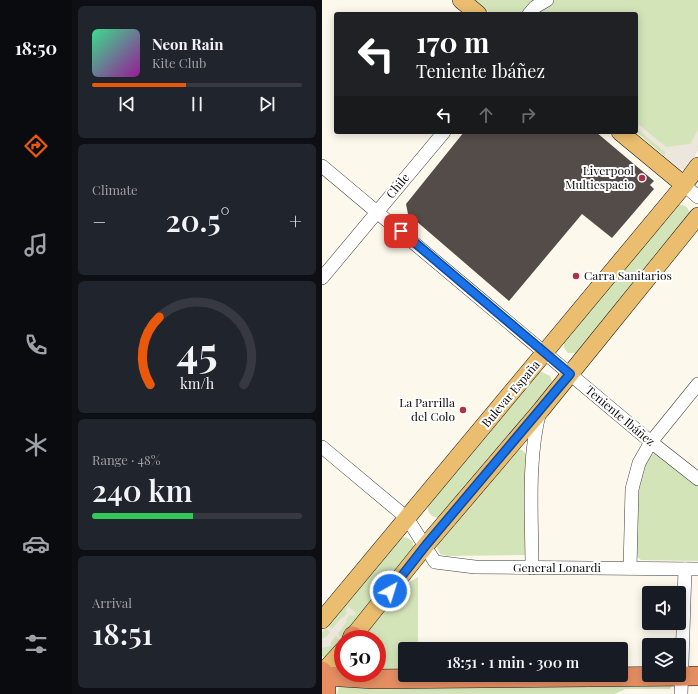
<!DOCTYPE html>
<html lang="en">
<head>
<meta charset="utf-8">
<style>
	body { margin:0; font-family:"Playfair Display",serif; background:#20242c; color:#f1f3f6; height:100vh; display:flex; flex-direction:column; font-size:15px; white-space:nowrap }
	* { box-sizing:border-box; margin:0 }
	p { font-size:13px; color:#9ea1a6 }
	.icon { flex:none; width:22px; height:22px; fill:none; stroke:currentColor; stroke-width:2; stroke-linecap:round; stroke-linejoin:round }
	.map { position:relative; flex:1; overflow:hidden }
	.panel { display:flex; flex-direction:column; gap:6px; padding:6px; background:#0d0f14; width:250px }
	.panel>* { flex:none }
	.top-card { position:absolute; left:12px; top:12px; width:304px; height:122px; border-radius:4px; box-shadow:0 2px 10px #0003; background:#202124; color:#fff; overflow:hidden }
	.tools { position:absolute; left:320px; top:586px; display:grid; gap:8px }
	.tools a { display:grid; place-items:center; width:44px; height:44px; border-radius:4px; background:#171b24; box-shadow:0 2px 10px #0003; font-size:20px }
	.speed { position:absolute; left:12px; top:630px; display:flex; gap:8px; font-size:20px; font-weight:700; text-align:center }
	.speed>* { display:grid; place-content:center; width:52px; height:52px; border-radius:50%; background:#171b24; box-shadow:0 2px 10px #0003; line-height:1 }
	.speed .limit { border:6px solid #d22; background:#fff; color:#111 }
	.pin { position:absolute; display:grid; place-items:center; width:34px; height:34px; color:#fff; margin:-17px; border-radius:8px; box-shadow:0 2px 6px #0006 }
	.me { position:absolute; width:44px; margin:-22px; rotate:39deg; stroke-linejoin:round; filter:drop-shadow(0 0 3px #0008) }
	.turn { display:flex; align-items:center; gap:14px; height:84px; padding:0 16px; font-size:18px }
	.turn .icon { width:52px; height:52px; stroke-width:2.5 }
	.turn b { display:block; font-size:28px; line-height:34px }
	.lanes { display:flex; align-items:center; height:38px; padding:0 16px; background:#0003; justify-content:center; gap:20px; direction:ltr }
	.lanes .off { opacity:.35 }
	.big { font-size:30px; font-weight:600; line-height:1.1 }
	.panel .card { flex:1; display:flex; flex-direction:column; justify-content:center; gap:6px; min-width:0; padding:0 14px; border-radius:6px; background:#20242c }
	.panel .dial { align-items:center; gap:0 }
	.dial svg { height:104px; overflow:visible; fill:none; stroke:#363941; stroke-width:7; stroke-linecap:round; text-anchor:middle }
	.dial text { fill:#f1f3f6; stroke:none }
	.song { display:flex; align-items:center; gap:12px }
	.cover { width:48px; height:48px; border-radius:6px; background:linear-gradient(135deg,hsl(150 70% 55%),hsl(300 70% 35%)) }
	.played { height:4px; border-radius:2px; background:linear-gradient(90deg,#ea580c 45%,#363941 45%) }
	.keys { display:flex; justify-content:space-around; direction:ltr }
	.heat { display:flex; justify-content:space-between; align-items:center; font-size:22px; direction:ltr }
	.charge { height:6px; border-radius:3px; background:linear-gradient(90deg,#34c759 48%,#363941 0) }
	.trip { position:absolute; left:76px; top:642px; width:230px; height:40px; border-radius:4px; background:#171b24; box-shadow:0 2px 10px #0003; font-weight:600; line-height:40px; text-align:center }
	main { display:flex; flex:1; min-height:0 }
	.tab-bar { display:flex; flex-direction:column; width:72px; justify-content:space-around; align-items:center; background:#090b0e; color:#9ea1a6 }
	.tab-bar .icon { width:28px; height:28px }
	.tab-bar .on { color:#ea580c }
	.tab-bar b { font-size:18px; color:#f1f3f6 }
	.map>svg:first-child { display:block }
</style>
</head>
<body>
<main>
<nav class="tab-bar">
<b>18:50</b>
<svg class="icon on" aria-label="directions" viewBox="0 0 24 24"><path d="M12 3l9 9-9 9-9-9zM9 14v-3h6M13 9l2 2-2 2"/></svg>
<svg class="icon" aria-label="music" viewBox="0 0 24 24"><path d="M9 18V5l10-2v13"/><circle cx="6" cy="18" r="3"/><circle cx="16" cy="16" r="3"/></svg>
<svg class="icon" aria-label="phone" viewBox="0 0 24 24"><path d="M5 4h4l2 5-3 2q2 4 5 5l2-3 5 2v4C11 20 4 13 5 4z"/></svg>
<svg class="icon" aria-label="climate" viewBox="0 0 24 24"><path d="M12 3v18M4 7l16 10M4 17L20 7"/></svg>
<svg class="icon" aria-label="car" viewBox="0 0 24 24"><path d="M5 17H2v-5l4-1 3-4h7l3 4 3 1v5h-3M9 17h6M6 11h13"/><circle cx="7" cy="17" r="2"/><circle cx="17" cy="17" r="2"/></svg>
<svg class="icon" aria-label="filters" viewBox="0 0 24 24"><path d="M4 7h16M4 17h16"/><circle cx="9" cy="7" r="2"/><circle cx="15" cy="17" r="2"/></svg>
</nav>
<section class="panel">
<div class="card">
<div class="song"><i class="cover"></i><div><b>Neon Rain</b><p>Kite Club</p></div></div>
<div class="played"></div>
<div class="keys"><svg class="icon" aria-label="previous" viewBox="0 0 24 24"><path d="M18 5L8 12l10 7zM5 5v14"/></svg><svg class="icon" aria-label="pause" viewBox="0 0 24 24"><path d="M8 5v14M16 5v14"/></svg><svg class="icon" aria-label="next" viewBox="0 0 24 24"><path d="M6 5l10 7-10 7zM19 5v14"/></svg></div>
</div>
<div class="card"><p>Climate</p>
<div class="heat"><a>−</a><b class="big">20.5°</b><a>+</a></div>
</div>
<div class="card dial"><svg viewBox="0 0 100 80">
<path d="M14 69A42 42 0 1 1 86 69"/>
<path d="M14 69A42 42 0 0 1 21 17" stroke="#ea580c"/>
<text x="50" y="56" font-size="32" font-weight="700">45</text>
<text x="50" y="72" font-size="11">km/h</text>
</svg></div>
<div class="card"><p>Range · 48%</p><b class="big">240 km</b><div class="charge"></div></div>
<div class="card"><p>Arrival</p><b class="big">18:51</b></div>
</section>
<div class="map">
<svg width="376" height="694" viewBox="0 0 376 694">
	<rect width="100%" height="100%" fill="#fdf8ec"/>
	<g fill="#d4e4b9">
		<polygon points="152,0 218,0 202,14 169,14"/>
		<polygon points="232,0 376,0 376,150 363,169 358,169 314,132 314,14 212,14"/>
		<path d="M356,205C363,204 367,208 368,215L255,353H246L242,348V341Z"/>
		<path d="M220,372L228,376L230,381L229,386L116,518C109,517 105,512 106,505L215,373Z"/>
		<polygon points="194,449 200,450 206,456 205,555 125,556 118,554 114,545"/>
		<path d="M332,453L376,485V561L319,560L315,557C315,535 312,464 332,453Z"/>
		<polygon points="82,537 86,538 91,542 91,552 3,658 0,656 0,632 75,541"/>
		<polygon points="96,577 96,649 83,649 83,670 55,672 55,639 39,639 86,583"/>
		<polygon points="349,684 350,686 348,689 303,689 293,694 15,694 17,686"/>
	</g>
	<g fill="#ece6dc">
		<polygon points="314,122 344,147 368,144 376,130 376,144 375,147 376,150 368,165 363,169 358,169 343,157 343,152 314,128"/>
		<polygon points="26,606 34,613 31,616 28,615 24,620 25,621 16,634 20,638 18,640 14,636 9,642 9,646 0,648 0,639 4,637 8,632 3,628 5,625 10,629 20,617 21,618 25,613 24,610"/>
	</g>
	<polygon fill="#534c49" points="142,132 274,132 332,181 328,185 332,189 290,238 260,214 187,301 86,214 84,204"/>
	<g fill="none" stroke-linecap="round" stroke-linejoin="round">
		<g stroke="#3e3e3e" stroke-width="14">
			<g id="minor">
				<polyline points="207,14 213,7 225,0"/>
				<polyline points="0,166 329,442 376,479"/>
				<polyline points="362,185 376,197"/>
				<polyline points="0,278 122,132"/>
				<polyline points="0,447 85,518 113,562 153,567 376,569"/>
				<path d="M210,568C210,519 205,459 218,411"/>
				<polyline points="308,568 310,489 317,463 329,442 376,384"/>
				<polyline points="359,694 363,569"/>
			</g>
		</g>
		<g stroke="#1c1c1c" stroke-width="18">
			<g id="major">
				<polyline points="139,0 156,14"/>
				<polyline points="298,132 362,185"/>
				<polyline points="0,620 362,185 376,166"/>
				<polyline points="29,639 104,545 219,410 376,216"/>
				<polyline points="1,672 21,650"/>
			</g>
		</g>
		<g stroke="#1c1c1c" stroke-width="20">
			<g id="highway">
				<polyline points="30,639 31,636"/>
				<polyline points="0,671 4,682 4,694"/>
				<polyline points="3,676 51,679 376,676"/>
			</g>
		</g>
		<use href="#minor" stroke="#fff" stroke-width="13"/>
		<use href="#major" stroke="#eabd6f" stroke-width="17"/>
		<use href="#highway" stroke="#e58e62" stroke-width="19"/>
	</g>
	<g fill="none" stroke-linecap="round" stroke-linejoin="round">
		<g stroke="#114b97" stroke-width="10">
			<polyline id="route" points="68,591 104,545 248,374 79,231"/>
		</g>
		<use href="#route" stroke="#1a73e8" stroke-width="7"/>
	</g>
	<g fill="#ac3247" stroke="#fff" stroke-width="1.5">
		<circle cx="320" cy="178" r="4"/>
		<circle cx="254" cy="276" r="4"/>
		<circle cx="141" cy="410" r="4"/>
	</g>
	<g text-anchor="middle" stroke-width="4" stroke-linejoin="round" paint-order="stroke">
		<g font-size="12" fill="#0b0b0b" stroke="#fff" text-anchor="end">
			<text x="312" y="175">Liverpool<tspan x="312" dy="14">Multiespacio</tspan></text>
			<text x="262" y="280" text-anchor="start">Carra Sanitarios</text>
			<text x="133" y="407">La Parrilla<tspan x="133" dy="14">del Colo</tspan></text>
		</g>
		<g font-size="12" fill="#0b0b0b" stroke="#fff">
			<text transform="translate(76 186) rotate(-50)" y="4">Chile</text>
			<text transform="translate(189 394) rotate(-50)" y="4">Bulevar España</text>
			<text transform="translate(298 416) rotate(40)" y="4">Teniente Ibáñez</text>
			<text x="235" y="572">General Lonardi</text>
		</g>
	</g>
</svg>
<div class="tools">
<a><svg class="icon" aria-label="sound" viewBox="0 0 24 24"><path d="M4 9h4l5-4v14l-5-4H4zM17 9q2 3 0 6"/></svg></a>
<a><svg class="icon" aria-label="layers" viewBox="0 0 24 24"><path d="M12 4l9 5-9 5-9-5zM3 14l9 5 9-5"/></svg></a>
</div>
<div class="speed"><div class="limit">50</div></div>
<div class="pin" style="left:79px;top:231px;background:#d93025"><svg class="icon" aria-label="arrive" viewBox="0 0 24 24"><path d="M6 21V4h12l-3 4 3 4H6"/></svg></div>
<svg class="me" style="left:68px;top:591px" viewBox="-20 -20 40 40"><circle r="17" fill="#1a73e8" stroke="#fff" stroke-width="3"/><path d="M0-11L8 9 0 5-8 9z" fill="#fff"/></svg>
<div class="trip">18:51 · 1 min · 300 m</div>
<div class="top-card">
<div class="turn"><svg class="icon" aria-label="left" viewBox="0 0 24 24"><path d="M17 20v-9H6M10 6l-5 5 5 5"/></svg><div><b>170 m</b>Teniente Ibáñez</div></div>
<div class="lanes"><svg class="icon" aria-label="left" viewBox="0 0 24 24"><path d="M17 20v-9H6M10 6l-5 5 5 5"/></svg><svg class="icon off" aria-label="ahead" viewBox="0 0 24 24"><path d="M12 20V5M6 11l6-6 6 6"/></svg><svg class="icon off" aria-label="right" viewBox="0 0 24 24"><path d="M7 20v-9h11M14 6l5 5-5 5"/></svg></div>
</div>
</div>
</main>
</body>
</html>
